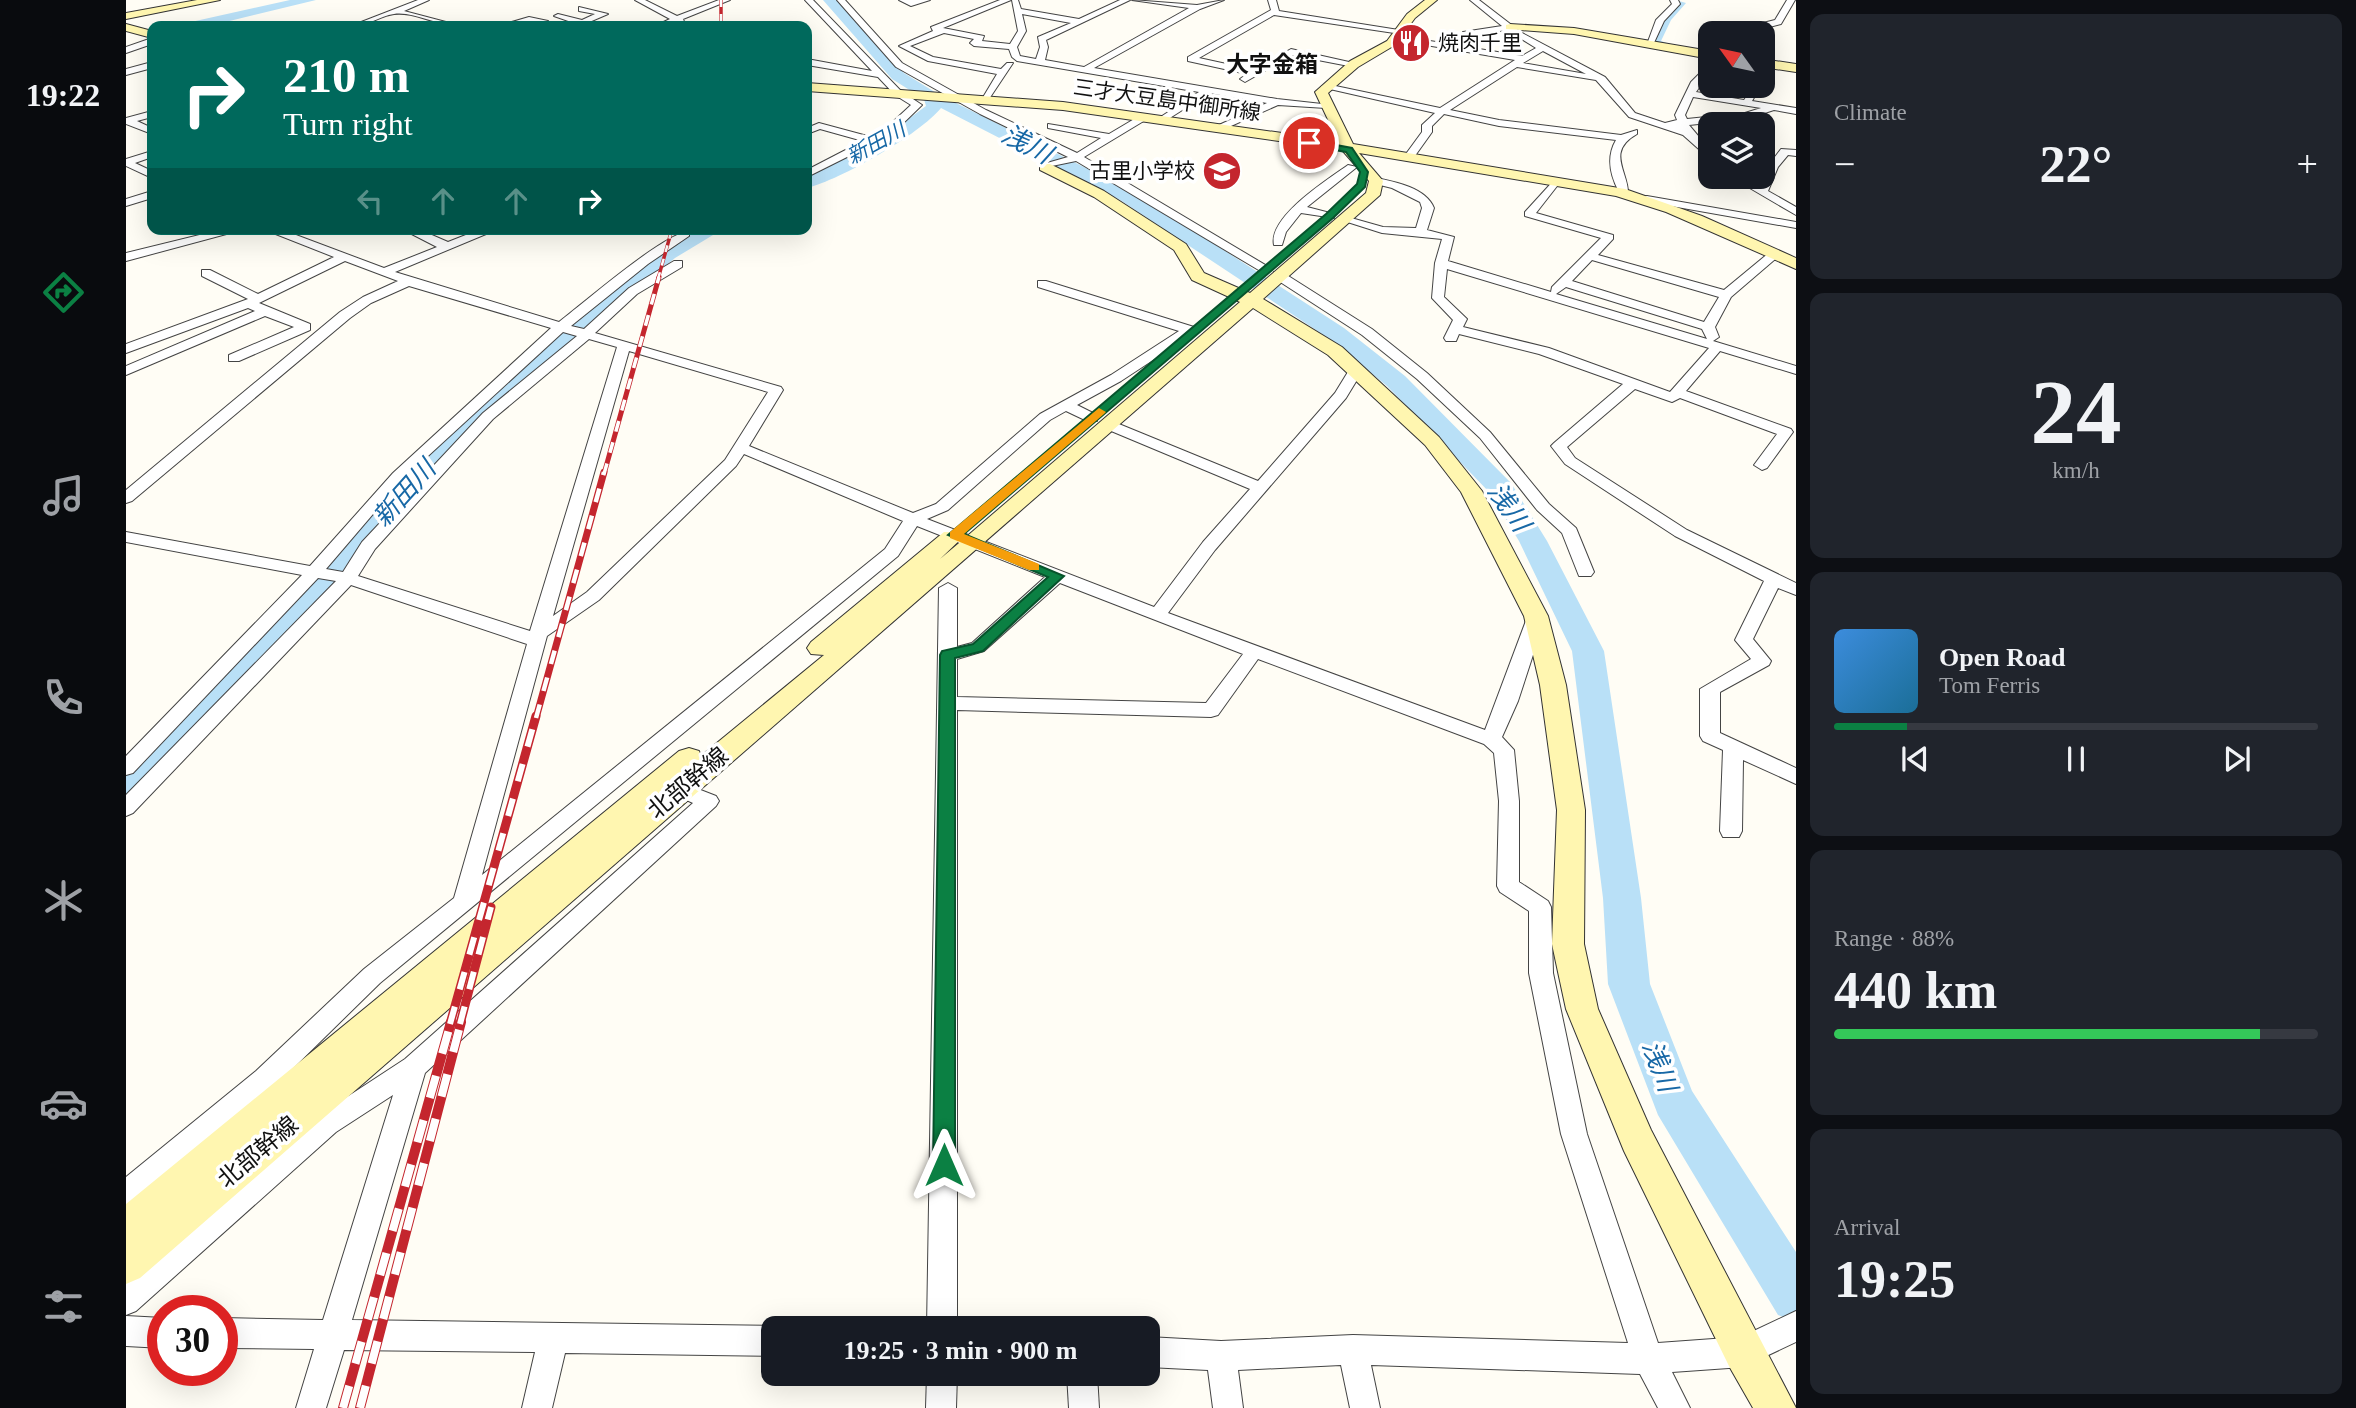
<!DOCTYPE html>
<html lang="en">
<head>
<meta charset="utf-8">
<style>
	body { margin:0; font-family:"Times New Roman","Noto Sans JP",serif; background:#20242c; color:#f1f3f6; height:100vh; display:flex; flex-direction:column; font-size:26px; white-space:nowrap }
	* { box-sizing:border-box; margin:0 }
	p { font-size:23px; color:#9ea1a6 }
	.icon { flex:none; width:38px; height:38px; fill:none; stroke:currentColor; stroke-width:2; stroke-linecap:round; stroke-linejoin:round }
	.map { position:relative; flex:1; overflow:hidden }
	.panel { display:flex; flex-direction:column; gap:14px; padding:14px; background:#0d0f14; width:560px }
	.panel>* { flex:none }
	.hud { position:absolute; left:21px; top:21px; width:665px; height:214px; border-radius:14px; box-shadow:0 7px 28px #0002; background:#00695c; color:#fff; overflow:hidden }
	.needle { width:46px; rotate:303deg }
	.buttons { position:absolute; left:1572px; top:21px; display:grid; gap:14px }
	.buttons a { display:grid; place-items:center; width:77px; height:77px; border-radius:14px; background:#171b24; box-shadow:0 7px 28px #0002; font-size:35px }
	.speed { position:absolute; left:21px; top:1295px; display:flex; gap:14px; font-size:35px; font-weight:700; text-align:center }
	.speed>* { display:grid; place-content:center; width:91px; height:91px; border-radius:50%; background:#171b24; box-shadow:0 7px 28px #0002; line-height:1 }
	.speed .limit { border:10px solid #d22; background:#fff; color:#111 }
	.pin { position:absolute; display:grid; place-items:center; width:60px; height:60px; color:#fff; margin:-30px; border:4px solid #fff; border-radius:50%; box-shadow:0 2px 7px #0007 }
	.me { position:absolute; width:77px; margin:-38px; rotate:0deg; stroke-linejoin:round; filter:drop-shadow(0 0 5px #0008) }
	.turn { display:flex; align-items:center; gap:24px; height:147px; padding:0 21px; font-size:32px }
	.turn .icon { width:91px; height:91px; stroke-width:2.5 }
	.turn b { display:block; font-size:49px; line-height:60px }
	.lanes { display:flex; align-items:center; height:66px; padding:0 21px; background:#0003; justify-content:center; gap:35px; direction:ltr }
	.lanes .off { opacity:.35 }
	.big { font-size:52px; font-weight:700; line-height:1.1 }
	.panel .widget { flex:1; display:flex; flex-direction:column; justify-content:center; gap:10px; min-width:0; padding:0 24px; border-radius:14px; background:#20242c }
	.panel .dial { align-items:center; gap:0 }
	.dial b { font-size:91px; line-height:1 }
	.song { display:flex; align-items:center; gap:21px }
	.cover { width:84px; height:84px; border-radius:10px; background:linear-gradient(135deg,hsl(210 70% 55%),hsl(200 70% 35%)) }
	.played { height:7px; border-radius:4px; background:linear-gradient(90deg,#0b8043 15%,#363941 15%) }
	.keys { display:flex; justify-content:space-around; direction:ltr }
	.heat { display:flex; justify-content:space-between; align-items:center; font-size:38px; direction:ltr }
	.charge { height:10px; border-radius:5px; background:linear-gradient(90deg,#34c759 88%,#363941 0) }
	.trip { position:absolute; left:635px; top:1316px; width:399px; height:70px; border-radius:14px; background:#171b24; box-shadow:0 7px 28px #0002; font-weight:700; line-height:70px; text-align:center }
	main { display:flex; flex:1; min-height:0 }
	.tab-bar { display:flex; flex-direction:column; width:126px; justify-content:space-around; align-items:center; background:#090b0e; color:#9ea1a6 }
	.tab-bar .icon { width:49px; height:49px }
	.tab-bar .active { color:#0b8043 }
	.tab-bar b { font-size:32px; color:#f1f3f6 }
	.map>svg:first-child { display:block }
</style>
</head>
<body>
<main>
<nav class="tab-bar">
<b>19:22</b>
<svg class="icon active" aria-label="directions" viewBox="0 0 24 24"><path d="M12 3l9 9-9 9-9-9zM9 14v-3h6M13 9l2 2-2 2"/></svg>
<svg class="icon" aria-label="music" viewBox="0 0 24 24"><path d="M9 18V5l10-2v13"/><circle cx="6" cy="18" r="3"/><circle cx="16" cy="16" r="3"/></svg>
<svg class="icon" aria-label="phone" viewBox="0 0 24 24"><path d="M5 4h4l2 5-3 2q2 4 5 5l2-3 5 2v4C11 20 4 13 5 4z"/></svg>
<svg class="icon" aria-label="climate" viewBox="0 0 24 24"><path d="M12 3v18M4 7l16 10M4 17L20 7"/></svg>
<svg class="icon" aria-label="car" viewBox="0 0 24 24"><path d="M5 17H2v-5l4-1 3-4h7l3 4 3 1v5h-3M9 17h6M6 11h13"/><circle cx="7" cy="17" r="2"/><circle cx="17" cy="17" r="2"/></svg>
<svg class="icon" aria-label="filters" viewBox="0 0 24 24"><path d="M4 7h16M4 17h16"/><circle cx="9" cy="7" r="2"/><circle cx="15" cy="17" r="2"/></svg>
</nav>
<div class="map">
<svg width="1670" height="1408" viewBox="0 0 1670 1408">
	<rect width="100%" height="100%" fill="#fffdf5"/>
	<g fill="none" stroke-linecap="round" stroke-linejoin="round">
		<polygon fill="#b9e0f7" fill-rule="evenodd" points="1553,1 1560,3 1545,20 1535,41 1556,48 1552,51 1527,44 1537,19"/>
		<g fill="#b9e0f7" fill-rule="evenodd">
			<polygon points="164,0 190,0 83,26 58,26 65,22"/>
			<path d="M697,0H711L778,73L812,94L1008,192L1218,328L1279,376L1385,483L1421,541L1478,651L1515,898L1524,984L1566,1091L1670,1252V1322L1652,1315L1532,1115L1482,984L1477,898L1446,651L1393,541L1364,493L1261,386L1202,338L994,200L815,108C794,134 714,180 681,188V175L758,137L800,106L798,99L766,79Z"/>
			<polygon points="572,229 597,229 549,258 501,297 331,451 287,496 226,571 13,800 0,804 0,769 206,559 267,484 313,439 485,287 535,250"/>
		</g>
		<g stroke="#444" stroke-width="2">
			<g id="street">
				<path d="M292,0H303L278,11L335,26C314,27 287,11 268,14C253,16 241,27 225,26Z"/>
				<path d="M509,0H519L551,16L593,0H604L557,19L559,24C549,25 539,27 529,26L544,19Z"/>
				<polygon points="679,0 687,0 775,91 796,105 765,135 681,177 681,170 737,141 694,129 681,134 681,128 693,123 745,137 757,131 785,105 769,95 752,77 681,65 681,59 746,71"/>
				<polygon points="711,0 719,0 776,63 860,110 951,153 975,138 922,128 922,124 983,134 1015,115 1021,115 1021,119 958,157 1146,269 1136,272 950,161 921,167 921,163 942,157 854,114 770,67"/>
				<polygon points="773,0 804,0 785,6"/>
				<path d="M874,0H885L817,28L858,36L856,41L884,44L892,31L886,0H892L895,9L953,19L994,0H1004L920,40L922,47L919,60L958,67L1063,8L1006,0L1071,5L1098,0L1074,9L968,68L1151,99L1205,105L1200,108L1152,105L1096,130L1093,125L1141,103L1083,93L1036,123L1033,118L1073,92L891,61L886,57L883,49L848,46L844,43L848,39L818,33L784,46L807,57L875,69L881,63H887L861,102L856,99L871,74L802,61L773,46L807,31L805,27ZM896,14L945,23L912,37L914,47L910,59L894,56L891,47L900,31Z"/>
				<polygon points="1142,0 1150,0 1153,11 1279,31 1275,34 1148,15 1073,58 1128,70 1165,49 1232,64 1228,67 1166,55 1119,82 1114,79 1121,74 1062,61 1062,57 1145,10"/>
				<path d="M1344,0H1353L1396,33L1479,77L1509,113L1539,123L1551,120L1549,115L1565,82L1584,63V72L1570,92L1618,100L1628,86L1636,84L1626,101L1670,108V114L1648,110L1620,119L1563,125L1584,150V159L1557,135L1503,117L1470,80L1391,67L1324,110L1373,120L1495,135L1511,130V134C1479,152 1503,172 1502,194L1493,192C1484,175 1480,157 1490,140L1373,126L1318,114L1306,126V132L1286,160H1278L1277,158L1296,132V125L1309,113L1195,87L1200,84L1314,108L1389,60L1270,40L1267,35L1396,56L1410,48L1381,30L1337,36V32L1376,26ZM1417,51L1460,74L1397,63ZM1567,97L1635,108L1619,113L1561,119L1559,115Z"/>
				<polygon points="1544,0 1552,0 1554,4 1538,21 1526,47 1520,47 1530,20 1546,4"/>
				<polygon points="1661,0 1669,0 1655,24 1621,33 1629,25 1649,20"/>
				<polygon points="453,7 482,14 454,26 443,26 448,23 428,16 432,14 456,20 469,14 453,11"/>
				<polygon points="403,17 422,21 378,26 379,24"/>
				<polygon points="26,38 26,44 0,53 0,47"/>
				<polygon points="26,62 26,68 0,75 0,69"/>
				<polygon points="26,111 26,117 11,121 26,128 26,134 0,124 0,118"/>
				<polygon points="1655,149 1670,150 1670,156 1662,155 1652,167 1642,191 1670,207 1670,215 1605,177 1617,177 1633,186 1642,166"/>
				<polygon points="26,151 26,157 9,163 26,171 26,178 0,166 0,159"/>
				<path d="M1222,165L1231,167L1181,207L1208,214V218L1175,213L1160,232L1156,245H1148C1142,217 1201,180 1222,165Z"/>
				<path d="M1250,178C1270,182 1300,188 1308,208L1301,230L1328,237L1322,261L1425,292L1426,287L1475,238L1399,216V212L1430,178L1435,181L1410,213L1487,235V239L1472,255L1598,290L1644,252L1654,255L1605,297L1589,327L1593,337L1587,341L1670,366V374L1594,351L1560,391L1665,429L1667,432L1641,468L1636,470L1628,465L1651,434L1554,398L1546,402L1509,389L1441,447L1449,458L1561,530L1670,583V595L1652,588L1627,639L1645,661L1643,665L1594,692V733L1670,768V784L1617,760L1616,831L1613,837H1597L1594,831L1597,750L1577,741L1574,736V689L1625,659L1609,640L1638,581L1549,536L1439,464L1425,446L1428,443L1497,384L1413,354L1333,334L1330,341H1320L1318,338L1327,320L1306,298L1309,263L1316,239L1256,233L1212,219L1218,216L1257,227L1290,228L1296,208L1294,202L1266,188L1246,183V179ZM1466,260L1593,297L1578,322L1446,281ZM1321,269L1583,348L1544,392L1423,348L1337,327L1341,319L1318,297ZM1440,287L1576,329L1581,339L1430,294Z"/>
				<polygon points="26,191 26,198 0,206 0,199"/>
				<polygon points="1521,196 1670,222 1670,228 1517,201 1517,197"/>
				<polygon points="98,229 119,229 0,261 0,253"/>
				<path d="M137,229H154L258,268L311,247L276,229H292L322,242L355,229H372L269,272L433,322C454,306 543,229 563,232V236L522,264L445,326L458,329L503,288L548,261H556V267L511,294L469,333L655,387L657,390L623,446L787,513L810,504L914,414L985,375L1053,331L912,287V281H920L1068,327V333L995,381L951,405L971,415V421H961L940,411L924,420L822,510L801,519L1028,607L1077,542L1124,489L978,428V422H988L1132,481L1209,393L1225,367H1235L1237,370L1220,398L1089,550L1042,613L1359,730L1401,618L1404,614H1416L1419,618L1392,701L1376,737L1388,750L1393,801V882L1422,901L1425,907L1427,973L1461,1134L1532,1343L1615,1337L1670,1311V1342L1617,1367L1546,1372L1564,1408H1532L1514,1374L1245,1365L1254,1408H1224L1215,1365L1112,1370L1117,1408H1087L1082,1370L1022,1367V1337L1095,1341L1227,1335L1502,1343L1435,1134L1403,973V911L1374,892L1371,886L1373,801L1368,753L1358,744L1132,659L1092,715L1085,717L831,710V1328H801L813,588L822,583L831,588V647L846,643L919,577L791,526L772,556L254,983L148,1087L10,1203L0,1207V1177L130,1071L238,969L328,898L401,644L225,585L7,813L0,816V795L210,581L192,578L7,773L0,775V756L176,575L0,542V532L184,566L267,473L425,328L283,286L245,303L224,318L6,501L0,503V490L214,312L237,297L272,281L219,261L133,303L184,324V330L113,361H103V355L168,327L139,316L0,375V366L129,311L122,308L0,353V344L122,299L76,276V270H84L132,294L208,257ZM437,332L451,336L357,413L236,542L217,572L200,569L277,479ZM463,339L491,347L404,631L232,576L249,549L367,419ZM503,351L642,392L599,460L461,592L427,616ZM618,454L777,521L759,549L356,875L421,636L473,600L610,466ZM934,583L1117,654L1080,703L831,697V659L858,651Z"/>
				<polygon points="1148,272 1156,272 1246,329 1301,373 1364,432 1423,504 1450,528 1468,572 1465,576 1453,576 1436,533 1411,510 1354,438 1291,379 1236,335 1148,278"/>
				<polygon points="554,782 590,796 593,801 590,806 299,1073 226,1320 648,1326 653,1328 648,1328 648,1356 439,1353 426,1408 396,1408 409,1352 218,1350 200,1408 170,1408 188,1349 96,1348 96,1318 197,1320 267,1095 210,1132 10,1311 0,1315 0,1282 192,1116 279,1059 567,803 547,794 544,789 547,784"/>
				<polygon points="0,1316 37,1318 37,1348 0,1346"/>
				<polygon points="801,1374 831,1374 830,1408 800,1408"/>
				<polygon points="941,1374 971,1374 973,1408 943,1408"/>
			</g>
		</g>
		<g stroke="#333" stroke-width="2">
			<g id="secondary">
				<polygon points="71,0 94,0 0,19 0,13"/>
				<polygon points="1299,0 1311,0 1289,18 1269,45 1232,67 1202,93 1227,144 1499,189 1576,216 1670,258 1670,269 1540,212 1490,196 1233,153 1257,181 1254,195 1137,299 1216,347 1313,437 1356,491 1422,616 1440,685 1459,810 1458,944 1472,1009 1525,1130 1670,1408 1627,1408 1603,1366 1498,1151 1440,1009 1426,944 1431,810 1414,685 1398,616 1335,492 1299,445 1202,355 1127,308 14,1278 0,1284 0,1204 553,751 563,748 573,751 575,756 698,655 685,654 681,648 685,642 818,532 834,532 837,537 814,559 839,538 1114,302 1066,280 1048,250 968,197 914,170 914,164 924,164 978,191 1060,244 1078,273 1124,293 1240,193 1243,181 1216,150 937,110 681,91 681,83 937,102 1212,141 1189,92 1224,61 1261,41 1281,14"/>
				<polygon points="0,24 26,31 26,38 0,31"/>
				<polygon points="1384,24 1448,28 1584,51 1584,59 1448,34 1380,29 1380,25"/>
				<polygon points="1636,59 1670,64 1670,72 1636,67"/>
			</g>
		</g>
		<use href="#street" fill="#fff" fill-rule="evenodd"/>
		<use href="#secondary" fill="#fff6b0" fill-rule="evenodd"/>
		<g stroke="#c4262e" stroke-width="3.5">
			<g id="rail-far4">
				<polyline points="595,0 595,26"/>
				<polyline points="532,279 546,229"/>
			</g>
		</g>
		<g stroke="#c4262e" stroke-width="5">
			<polyline id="rail-far3" points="478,474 533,277"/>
		</g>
		<g stroke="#c4262e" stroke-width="7">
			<polyline id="rail-far2" points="410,718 478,472"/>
		</g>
		<g stroke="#c4262e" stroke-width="9">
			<g id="rail-far1">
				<polyline points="324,1024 410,716"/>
				<polyline points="334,1024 365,907"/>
			</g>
		</g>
		<g stroke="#c4262e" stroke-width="10">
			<g id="rail">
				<polyline points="217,1408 325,1022"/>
				<polyline points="234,1408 335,1022"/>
			</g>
		</g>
		<use href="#rail-far4" stroke="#fff" stroke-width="2.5" stroke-dasharray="7" stroke-linecap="butt"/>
		<use href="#rail-far3" stroke="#fff" stroke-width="3.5" stroke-dasharray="11" stroke-linecap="butt"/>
		<use href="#rail-far2" stroke="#fff" stroke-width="4.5" stroke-dasharray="14" stroke-linecap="butt"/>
		<use href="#rail-far1" stroke="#fff" stroke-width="6" stroke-dasharray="18" stroke-linecap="butt"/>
		<use href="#rail" stroke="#fff" stroke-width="8" stroke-dasharray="23" stroke-linecap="butt"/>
	</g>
	<polygon fill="#0b8043" stroke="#07532c" stroke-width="2" points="1183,140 1226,148 1242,172 1239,187 1207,218 838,534 938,576 857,651 829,658 829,1165 825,1172 818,1175 810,1172 807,1165 814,655 816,651 847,644 922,577 822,535 1200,214 1231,184 1234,172 1220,152 1180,145"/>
	<polygon fill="#f59e0b" points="973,408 980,412 978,414 838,534 913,564 913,570 903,570 824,538 824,532"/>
	<defs>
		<g id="restaurant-disc" transform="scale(2.0125)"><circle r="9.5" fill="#c4262e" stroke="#fff"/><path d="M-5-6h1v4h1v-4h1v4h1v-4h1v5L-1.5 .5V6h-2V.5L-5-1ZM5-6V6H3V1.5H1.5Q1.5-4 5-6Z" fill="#fff"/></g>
		<g id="school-disc" transform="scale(2.0125)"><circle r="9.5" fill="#c4262e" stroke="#fff"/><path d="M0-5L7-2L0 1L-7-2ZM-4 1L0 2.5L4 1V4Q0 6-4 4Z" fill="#fff"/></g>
	</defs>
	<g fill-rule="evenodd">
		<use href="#restaurant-disc" x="1285" y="43"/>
		<use href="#school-disc" x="1096" y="171"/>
	</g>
	<g text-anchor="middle" stroke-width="7" stroke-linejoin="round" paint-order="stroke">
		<g font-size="21" fill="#111" stroke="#fff" text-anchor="start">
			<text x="1312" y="50">焼肉千里</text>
			<text x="1069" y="178" text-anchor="end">古里小学校</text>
		</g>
		<g font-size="21" fill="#111" stroke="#fff">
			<text transform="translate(1041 100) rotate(8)" y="7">三才大豆島中御所線</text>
		</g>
		<g font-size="21" font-style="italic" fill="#1768a6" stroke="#fff">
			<text transform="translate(750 143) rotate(-29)" y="7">新田川</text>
		</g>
		<g font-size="23" font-weight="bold" fill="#111" stroke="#fff">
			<text x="1146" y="72">大字金箱</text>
		</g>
		<g font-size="24" fill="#111" stroke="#fff">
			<text transform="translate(562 783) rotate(-40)" y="8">北部幹線</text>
			<text transform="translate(132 1152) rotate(-40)" y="8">北部幹線</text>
		</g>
		<g font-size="26" font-style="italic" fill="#1768a6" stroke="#fff">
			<text transform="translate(901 144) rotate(28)" y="9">浅川</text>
			<text transform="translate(278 493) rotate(-48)" y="9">新田川</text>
			<text transform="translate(1383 507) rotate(55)" y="9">浅川</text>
			<text transform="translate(1534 1066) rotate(69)" y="9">浅川</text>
		</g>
	</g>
</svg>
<div class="buttons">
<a><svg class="needle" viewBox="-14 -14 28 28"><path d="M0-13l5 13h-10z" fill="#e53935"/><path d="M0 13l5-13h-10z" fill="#9ea1a6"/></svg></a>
<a><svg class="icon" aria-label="layers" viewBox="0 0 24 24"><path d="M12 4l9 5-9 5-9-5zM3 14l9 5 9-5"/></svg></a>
</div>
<div class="speed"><div class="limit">30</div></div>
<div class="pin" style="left:1183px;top:143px;background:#d93025"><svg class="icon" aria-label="arrive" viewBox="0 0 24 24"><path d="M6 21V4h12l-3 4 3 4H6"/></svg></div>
<svg class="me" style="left:818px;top:1165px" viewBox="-20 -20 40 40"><path d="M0-17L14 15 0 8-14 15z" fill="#0b8043" stroke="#fff" stroke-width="4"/></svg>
<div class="trip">19:25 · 3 min · 900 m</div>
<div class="hud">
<div class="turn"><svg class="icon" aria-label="right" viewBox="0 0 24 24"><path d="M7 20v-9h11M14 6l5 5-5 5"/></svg><div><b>210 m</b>Turn right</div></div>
<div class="lanes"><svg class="icon off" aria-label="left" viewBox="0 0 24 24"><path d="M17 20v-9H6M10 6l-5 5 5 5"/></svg><svg class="icon off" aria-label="ahead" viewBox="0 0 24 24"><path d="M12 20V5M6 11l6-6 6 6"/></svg><svg class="icon off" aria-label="ahead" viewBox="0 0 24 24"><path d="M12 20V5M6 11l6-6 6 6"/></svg><svg class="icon" aria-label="right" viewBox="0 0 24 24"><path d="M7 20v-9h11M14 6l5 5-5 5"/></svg></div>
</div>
</div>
<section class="panel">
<div class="widget"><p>Climate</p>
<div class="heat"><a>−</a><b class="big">22°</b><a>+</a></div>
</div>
<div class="widget dial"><b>24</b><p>km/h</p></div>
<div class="widget">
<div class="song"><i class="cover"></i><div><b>Open Road</b><p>Tom Ferris</p></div></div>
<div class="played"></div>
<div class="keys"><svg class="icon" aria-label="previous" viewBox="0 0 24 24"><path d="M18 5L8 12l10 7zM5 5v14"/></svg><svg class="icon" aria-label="pause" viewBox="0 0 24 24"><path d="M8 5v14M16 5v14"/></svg><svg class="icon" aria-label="next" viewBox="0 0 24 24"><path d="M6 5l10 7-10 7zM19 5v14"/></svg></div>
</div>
<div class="widget"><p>Range · 88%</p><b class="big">440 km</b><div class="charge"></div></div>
<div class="widget"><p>Arrival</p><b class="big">19:25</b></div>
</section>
</main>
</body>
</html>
